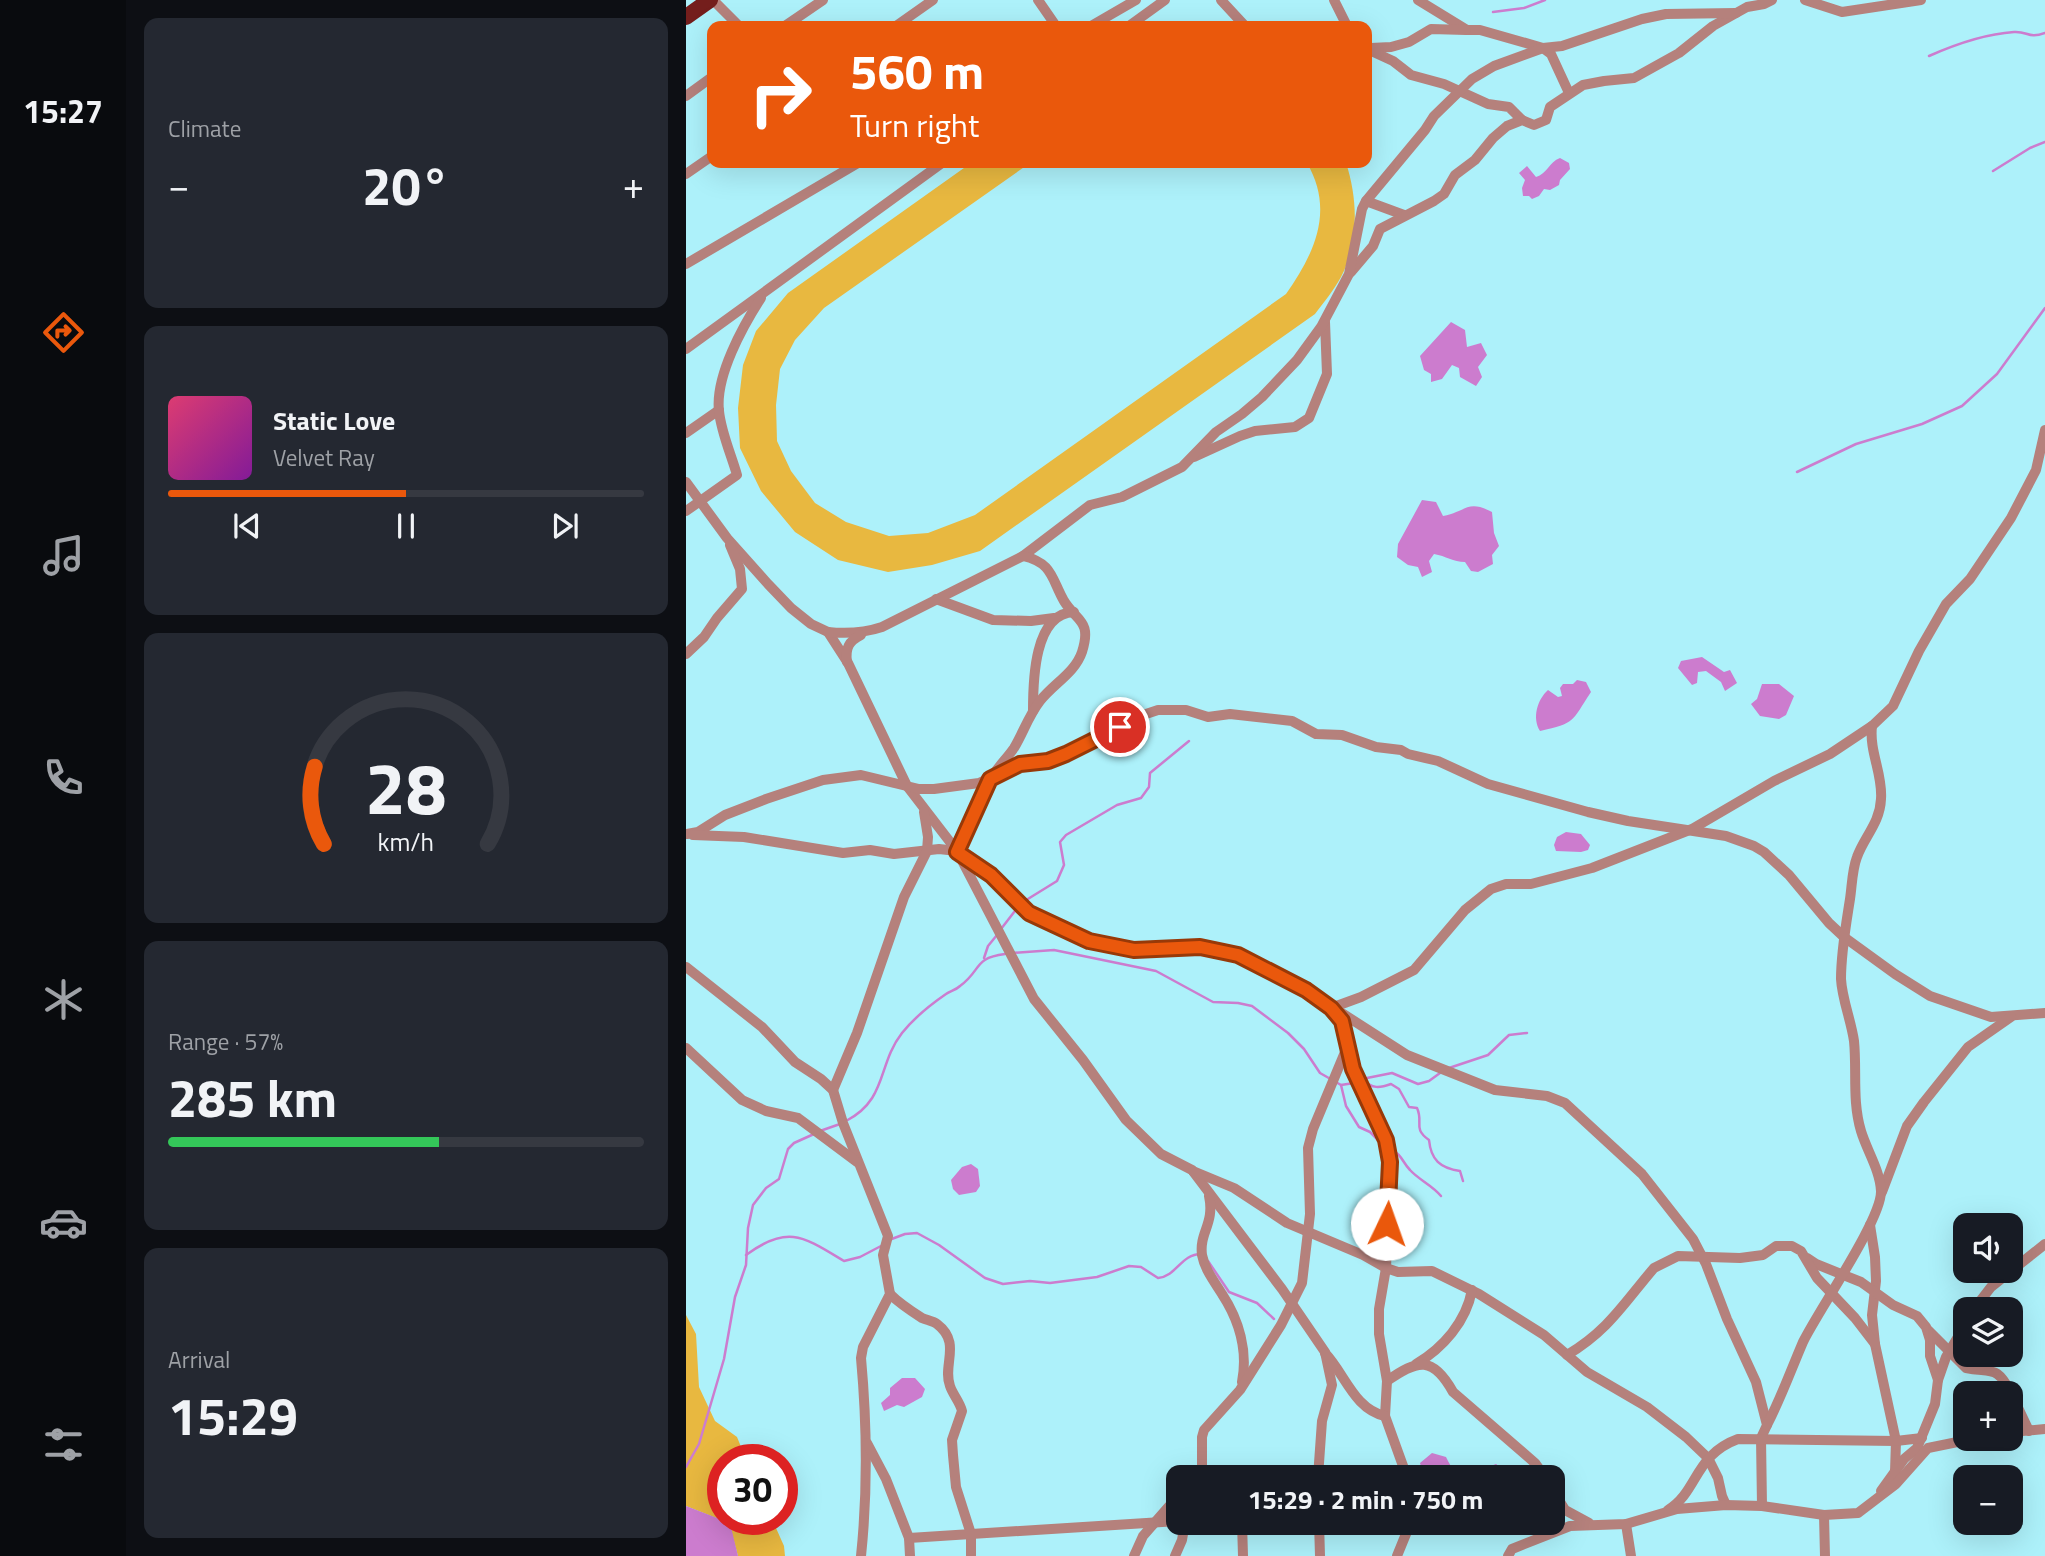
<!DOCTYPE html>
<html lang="en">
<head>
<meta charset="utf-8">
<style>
	body { margin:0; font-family:"Titillium Web",sans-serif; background:#242831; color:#f1f3f6; height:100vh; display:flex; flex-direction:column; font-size:26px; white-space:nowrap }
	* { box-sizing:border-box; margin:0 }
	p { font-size:23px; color:#9ea1a6 }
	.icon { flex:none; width:38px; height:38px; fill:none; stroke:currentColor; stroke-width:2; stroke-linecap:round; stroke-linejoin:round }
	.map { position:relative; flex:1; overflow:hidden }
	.drawer { display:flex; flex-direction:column; gap:18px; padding:18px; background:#0d0f14; width:560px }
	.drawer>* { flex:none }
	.banner { position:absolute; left:21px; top:21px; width:665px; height:147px; border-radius:14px; box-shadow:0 7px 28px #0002; background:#ea580c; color:#fff; overflow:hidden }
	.controls { position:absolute; left:1267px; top:1213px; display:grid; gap:14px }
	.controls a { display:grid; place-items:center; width:70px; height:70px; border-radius:14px; background:#171b24; box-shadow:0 7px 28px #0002; font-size:35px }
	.speed { position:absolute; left:21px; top:1444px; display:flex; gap:14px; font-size:35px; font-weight:700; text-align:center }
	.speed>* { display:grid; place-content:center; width:91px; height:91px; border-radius:50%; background:#171b24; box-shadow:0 7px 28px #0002; line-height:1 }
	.speed .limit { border:10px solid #d22; background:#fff; color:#111 }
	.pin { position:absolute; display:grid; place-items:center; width:60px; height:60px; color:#fff; margin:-30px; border:4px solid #fff; border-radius:50%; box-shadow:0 2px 7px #0007 }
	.me { position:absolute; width:77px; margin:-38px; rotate:3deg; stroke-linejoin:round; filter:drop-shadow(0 0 5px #0008) }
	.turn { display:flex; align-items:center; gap:24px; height:147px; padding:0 28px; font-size:32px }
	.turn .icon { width:91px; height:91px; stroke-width:2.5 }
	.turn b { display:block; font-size:49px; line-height:60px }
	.big { font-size:52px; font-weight:700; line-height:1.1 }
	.drawer .card { flex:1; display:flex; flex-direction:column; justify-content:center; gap:10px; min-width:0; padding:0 24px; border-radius:14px; background:#242831 }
	.drawer .dial { align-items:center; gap:0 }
	.dial svg { height:182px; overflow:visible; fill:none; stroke:#363941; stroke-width:7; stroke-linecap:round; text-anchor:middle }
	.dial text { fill:#f1f3f6; stroke:none }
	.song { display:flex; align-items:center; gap:21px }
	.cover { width:84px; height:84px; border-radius:10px; background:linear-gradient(135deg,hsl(340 70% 55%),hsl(290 70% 35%)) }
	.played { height:7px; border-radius:4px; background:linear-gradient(90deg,#ea580c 50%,#363941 50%) }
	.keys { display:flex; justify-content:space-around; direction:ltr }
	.heat { display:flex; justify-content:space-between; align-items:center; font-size:38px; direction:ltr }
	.charge { height:10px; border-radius:5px; background:linear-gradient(90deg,#34c759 57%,#363941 0) }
	.trip { position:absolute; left:480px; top:1465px; width:399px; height:70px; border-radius:14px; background:#171b24; box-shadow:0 7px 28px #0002; font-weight:700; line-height:70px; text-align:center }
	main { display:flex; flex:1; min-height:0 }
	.menu { display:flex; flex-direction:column; width:126px; justify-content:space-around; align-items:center; background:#090b0e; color:#9ea1a6 }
	.menu .icon { width:49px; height:49px }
	.menu .active { color:#ea580c }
	.menu b { font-size:32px; color:#f1f3f6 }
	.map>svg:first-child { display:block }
</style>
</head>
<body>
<main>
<nav class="menu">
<b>15:27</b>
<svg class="icon active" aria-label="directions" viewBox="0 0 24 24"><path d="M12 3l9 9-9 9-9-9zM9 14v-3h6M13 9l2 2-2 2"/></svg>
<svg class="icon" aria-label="music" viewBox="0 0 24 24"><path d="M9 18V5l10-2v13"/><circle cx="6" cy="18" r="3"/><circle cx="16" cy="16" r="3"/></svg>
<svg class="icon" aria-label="phone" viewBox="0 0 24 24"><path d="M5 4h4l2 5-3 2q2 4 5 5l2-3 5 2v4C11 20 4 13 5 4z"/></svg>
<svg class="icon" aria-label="climate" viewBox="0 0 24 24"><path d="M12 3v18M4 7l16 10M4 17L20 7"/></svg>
<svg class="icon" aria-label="car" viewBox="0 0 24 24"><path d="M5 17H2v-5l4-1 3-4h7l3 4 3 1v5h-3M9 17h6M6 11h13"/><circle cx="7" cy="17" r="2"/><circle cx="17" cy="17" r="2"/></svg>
<svg class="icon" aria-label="filters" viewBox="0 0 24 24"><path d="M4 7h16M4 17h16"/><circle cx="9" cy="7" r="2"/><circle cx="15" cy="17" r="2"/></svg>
</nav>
<section class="drawer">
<div class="card"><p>Climate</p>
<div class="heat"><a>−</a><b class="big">20°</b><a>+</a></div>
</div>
<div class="card">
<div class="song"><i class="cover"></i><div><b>Static Love</b><p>Velvet Ray</p></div></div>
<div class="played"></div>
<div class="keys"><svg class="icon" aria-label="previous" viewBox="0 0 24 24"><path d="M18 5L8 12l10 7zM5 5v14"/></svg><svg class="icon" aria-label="pause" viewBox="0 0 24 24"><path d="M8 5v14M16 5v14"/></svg><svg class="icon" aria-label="next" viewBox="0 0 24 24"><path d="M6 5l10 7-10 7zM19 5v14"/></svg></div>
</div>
<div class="card dial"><svg viewBox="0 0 100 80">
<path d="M14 69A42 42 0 1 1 86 69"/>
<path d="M14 69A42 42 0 0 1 10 35" stroke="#ea580c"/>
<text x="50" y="56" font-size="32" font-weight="700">28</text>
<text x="50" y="72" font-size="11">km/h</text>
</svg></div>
<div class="card"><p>Range · 57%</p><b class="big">285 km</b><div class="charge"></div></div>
<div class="card"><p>Arrival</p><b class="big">15:29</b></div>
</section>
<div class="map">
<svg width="1359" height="1556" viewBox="0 0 1359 1556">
	<rect width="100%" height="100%" fill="#adf1fa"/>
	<g fill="#e8b840">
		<path d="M285,163H344L138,308L109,340L94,369L90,405L91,441L105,471L129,503L160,522L203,536L242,533L289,515L600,294C628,254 649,211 621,163H660C672,199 673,242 655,277C648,290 638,302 629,314L294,551L246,565L202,572L152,560L109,532L75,491L54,448L52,408L57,365L70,331L102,293Z"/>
		<polygon points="0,1315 10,1334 13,1387 29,1421 51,1437 60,1459 37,1460 37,1519 86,1519 98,1546 99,1556 52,1556 43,1523 0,1506"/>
	</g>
	<g fill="#cc7cce">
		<path d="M874,158L883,163L884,169L874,180L873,185L864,190L858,189L853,196L846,199L843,196H837L836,188L839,180L833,173L841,166L850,177C861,174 863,162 874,158Z"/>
		<polygon points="765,322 779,330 781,347 795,343 801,355 792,367 796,377 790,386 774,377 773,368 766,365 756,379 745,382 745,374 738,370 734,356"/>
		<path d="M736,500L750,502L757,516C780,512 781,499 806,512L808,533L813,546L806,555L807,564L792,572L785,571L779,562C767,562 760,556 748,554L743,561L746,572L736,577L732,567L722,565L711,557L712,544Z"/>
		<polygon points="1016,657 1038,672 1044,670 1051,683 1039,691 1035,682 1020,671 1012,672 1011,683 1006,685 992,668 995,661"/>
		<path d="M891,680L900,682L905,692C885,722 890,723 854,731C846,718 851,700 862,690L872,697L876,696L874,688L877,684H887Z"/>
		<polygon points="1076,684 1093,684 1108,696 1100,715 1093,719 1074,716 1065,704 1071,699"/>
		<polygon points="880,832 895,834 904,845 902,850 895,852 870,851 868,845 871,837"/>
		<polygon points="285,1164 292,1169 294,1186 290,1192 273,1195 267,1189 265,1180 276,1167"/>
		<polygon points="216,1378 229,1378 239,1389 236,1397 218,1407 211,1405 198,1411 195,1403 204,1395 204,1388"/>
		<path d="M746,1453L760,1457C773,1486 787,1473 810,1464L822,1473L823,1477H738L734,1463Z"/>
		<polygon points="0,1506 44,1523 52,1556 0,1556"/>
	</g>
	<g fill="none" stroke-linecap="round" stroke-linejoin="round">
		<g stroke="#cc7cce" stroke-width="2.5">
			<polyline points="807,12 838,8 859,0"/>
			<path d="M1243,56C1270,44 1298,34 1328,32C1342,31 1342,39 1359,33"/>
			<polyline points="1307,171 1344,148 1359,142"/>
			<polyline points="1111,472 1170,444 1236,424 1276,406 1311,374 1359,308"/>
			<polyline points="337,902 371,881 378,865 374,842 380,835 431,805 455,798 463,787 464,773 503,741"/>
			<polyline points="315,929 332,907"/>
			<polyline points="326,953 368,950 470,971 527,1002 552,1003 566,1006 602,1033 618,1049 634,1073 655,1085 668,1083"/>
			<polyline points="298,958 302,946 311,935"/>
			<polyline points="763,1068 802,1055 823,1035 841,1033"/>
			<polyline points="676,1079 706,1073 732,1084 743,1081 754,1073"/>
			<path d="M677,1080C686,1089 694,1088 705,1084L713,1089L723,1107L731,1108C738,1123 726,1128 743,1140C745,1160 754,1168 774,1171L777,1181"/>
			<polyline points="655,1085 660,1106 673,1127 684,1132 699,1147"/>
			<path d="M160,1121C202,1099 191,1065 216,1033C228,1018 244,1005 260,994C264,991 270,990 274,986C296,970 287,958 319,954"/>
			<polyline points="134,1131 154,1124"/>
			<path d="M705,1150C716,1154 716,1162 724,1170C733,1180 746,1185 755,1196"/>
			<path d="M203,1240L219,1234L231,1233L253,1245L299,1278L317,1284L344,1281L364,1283L411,1277L443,1266L455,1267L472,1278C491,1276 495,1254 515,1254"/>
			<path d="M60,1255C102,1224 118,1237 158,1261L174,1257L195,1246"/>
			<polyline points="522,1261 543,1292 571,1303 588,1319"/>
			<polyline points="0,1467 13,1444 38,1359 49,1297 60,1265 62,1228 67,1205 80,1188 93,1179 102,1149 108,1143 128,1134"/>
		</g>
		<g stroke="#b5817c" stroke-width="10">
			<polyline points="27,0 53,26"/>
			<polyline points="352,0 370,26"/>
			<polyline points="535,0 559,26"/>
			<polyline points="648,0 661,26"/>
			<polyline points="732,0 781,30 794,30 857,48 865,54 883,93"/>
			<polyline points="1119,0 1156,12 1235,0"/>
			<polyline points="99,26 137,0"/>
			<polyline points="210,26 247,0"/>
			<polyline points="405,26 450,0"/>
			<polyline points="443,26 479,0"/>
			<polyline points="685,48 705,47 723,42 745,29 780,30"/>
			<polyline points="681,49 707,61 725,75 758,84 802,104 823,107 836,120"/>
			<polyline points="0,96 26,77"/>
			<polyline points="0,174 26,156"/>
			<polyline points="680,201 718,215"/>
			<polyline points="0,264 172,163"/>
			<polyline points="665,272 687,246 694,229 748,201 758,194 769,175 789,160 807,138 821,126 836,120 848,125 860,120 864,107 897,85 918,81 948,78 993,53 1027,26 1061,7 1078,4 1086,0"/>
			<polyline points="0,349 256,163"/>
			<polyline points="0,433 33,410"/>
			<polyline points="508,457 554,436 569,431 609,427 623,418 641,374 639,322"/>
			<polyline points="0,482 41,538 82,584 105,608 125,624 142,632 162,663 221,786 271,851 348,999 397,1060 440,1120 475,1154 506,1170 596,1289 639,1352 646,1385 636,1421 632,1477"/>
			<path d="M0,511L51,475C45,454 35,432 33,411C29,376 57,326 75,298"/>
			<polyline points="250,599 307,620 345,621 368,618"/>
			<path d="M142,632C161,634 178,633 196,627L337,556L404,505L436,497L496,467L530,432L556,414L576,397L611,360L635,327L663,274L676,209L680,201L739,130L748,116L786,79L808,66L857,48L876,46L956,19L980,14L1050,13"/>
			<polyline points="0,654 18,637 31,618 56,589 54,569 44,545"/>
			<path d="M161,662C159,648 163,641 175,635"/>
			<path d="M347,711C347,681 348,613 388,612"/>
			<polyline points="1,834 12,832 39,815 80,799 137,780 175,775 233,789 248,789 293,783 334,764 362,761 380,754 454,716 472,710 500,710 522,717 544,714 606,721 630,734 656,735 690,747 715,750 722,754 752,761 802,784 902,812 942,821 1040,836 1068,846 1078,852 1103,875 1143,923 1158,937 1209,974 1244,996 1305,1017 1359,1013"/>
			<polyline points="7,835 58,837 157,853 184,850 208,854 253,849 271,851 305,875 343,913 403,941 448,950 473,951 515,947 552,955 600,982 620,990 721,1055 809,1090 861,1096 879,1103 956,1174 1007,1239 1020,1264 1041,1319 1070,1382 1081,1425 1075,1438 1076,1506"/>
			<path d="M271,851C282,827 291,800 305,778C312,767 321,758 328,748C337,733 343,715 354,701C367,684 389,673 396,652C406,620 391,622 378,601C365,578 367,563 337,556"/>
			<path d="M0,967L76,1027L109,1062L135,1079L147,1090L157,1123L202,1236L197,1255L204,1294L177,1347L175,1358C181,1424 182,1489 175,1556"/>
			<polyline points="662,1046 667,1069 700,1140 704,1162 700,1268 693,1309 693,1334 701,1381 699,1416 721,1477"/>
			<polyline points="0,1048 56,1100 80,1111 112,1118 171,1162"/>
			<polyline points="147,1090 171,1033 218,897 241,851 242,837 238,812"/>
			<polyline points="507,1171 548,1188 601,1223 677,1255 700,1268 712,1272 746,1271 793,1294 858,1335 901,1372 961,1407 1000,1437 1022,1458 1032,1478 1036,1496 1040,1505"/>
			<polyline points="1196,1192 1221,1126 1238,1102 1282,1047 1325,1017"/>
			<path d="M523,1196C529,1224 513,1232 516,1255C519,1270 528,1281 536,1294C553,1320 562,1351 556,1382"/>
			<polyline points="1184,1225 1189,1257 1190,1281 1186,1315 1189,1344 1210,1441 1209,1472"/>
			<polyline points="1121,1258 1130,1264 1175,1282 1207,1305 1231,1316 1240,1327 1244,1340 1244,1356 1252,1380"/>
			<path d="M204,1294C213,1303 225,1311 236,1318C240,1320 247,1321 251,1324C276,1343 256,1365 264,1386C267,1395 274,1402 276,1411L266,1440L267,1455L270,1487L285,1534V1556"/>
			<polyline points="1288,1309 1305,1287 1359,1244"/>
			<path d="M1242,1330L1280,1368C1306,1373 1311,1365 1325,1393"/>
			<path d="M639,1353C659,1374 668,1409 699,1416"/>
			<path d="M881,1355C922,1331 938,1303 968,1268L992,1256L1054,1258L1077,1255L1090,1246H1106L1115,1251L1131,1278L1169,1318L1189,1344"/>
			<path d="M730,1364C757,1348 780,1322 786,1290"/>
			<path d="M701,1381C732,1359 747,1356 767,1392L849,1463L859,1477"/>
			<polyline points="1325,1393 1343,1431"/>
			<path d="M1081,1425C1095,1398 1105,1370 1117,1342C1132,1311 1196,1219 1195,1191C1194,1170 1181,1151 1175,1131C1166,1101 1171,1071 1168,1041C1165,1020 1156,999 1155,979C1155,952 1160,925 1164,899C1166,886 1166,870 1171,857C1178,837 1194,823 1195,799C1197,774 1183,752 1186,726"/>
			<polyline points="1325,1432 1359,1429"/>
			<polyline points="181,1443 200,1479 223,1538"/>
			<polyline points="516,1477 516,1437 518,1430 554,1390 595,1325 616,1283 624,1214 622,1148 627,1129 662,1045 656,1021 645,1008 675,997 728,970 779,910 805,889 820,884 845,884 906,868 1006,829 1088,781 1144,754 1186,726 1207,706 1233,651 1260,604 1284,579 1325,518 1350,470 1359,430"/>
			<polyline points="866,1489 879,1510 903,1523"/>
			<polyline points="1195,1491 1218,1459 1231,1448 1249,1404 1252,1380 1260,1357 1279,1325"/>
			<path d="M982,1510C1012,1492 1008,1455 1052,1439L1210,1441L1236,1438"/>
			<polyline points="1138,1515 1139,1556"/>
			<polyline points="556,1522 557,1556"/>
			<polyline points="633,1522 634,1556"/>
			<polyline points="940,1524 945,1556"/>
			<polyline points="224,1556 223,1538 492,1521"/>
			<polyline points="448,1556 457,1536 492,1496"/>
			<polyline points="489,1556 496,1540 499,1522"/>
			<polyline points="711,1556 722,1529 722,1522"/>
			<polyline points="822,1556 826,1549 884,1526 940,1524 991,1509 1040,1505 1076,1506 1138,1515 1172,1513 1210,1484 1242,1448 1291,1438"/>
		</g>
		<polyline stroke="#741e1c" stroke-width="16" points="0,17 24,0"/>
	</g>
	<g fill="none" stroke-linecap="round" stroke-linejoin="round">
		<g stroke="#983908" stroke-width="18">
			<polyline id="route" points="434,727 380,754 362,761 334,764 304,779 271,852 305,875 343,913 403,941 448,950 514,947 552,955 620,990 645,1008 656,1021 667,1069 700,1140 704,1162 701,1224"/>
		</g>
		<use href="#route" stroke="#ea580c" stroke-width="12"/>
	</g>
</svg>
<div class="controls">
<a><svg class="icon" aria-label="sound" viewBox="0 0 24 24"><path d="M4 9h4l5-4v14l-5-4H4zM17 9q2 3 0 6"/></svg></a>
<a><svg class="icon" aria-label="layers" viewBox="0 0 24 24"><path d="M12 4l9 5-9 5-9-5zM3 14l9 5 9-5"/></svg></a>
<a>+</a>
<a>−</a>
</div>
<div class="speed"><div class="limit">30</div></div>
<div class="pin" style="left:434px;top:727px;background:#d93025"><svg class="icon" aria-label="arrive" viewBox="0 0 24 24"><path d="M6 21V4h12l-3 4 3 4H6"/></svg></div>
<svg class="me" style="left:701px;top:1224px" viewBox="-20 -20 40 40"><circle r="19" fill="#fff"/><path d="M0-13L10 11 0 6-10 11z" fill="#ea580c"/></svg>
<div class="trip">15:29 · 2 min · 750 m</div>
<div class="banner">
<div class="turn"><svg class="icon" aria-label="right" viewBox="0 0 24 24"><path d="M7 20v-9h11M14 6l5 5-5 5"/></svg><div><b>560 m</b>Turn right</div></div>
</div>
</div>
</main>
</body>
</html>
